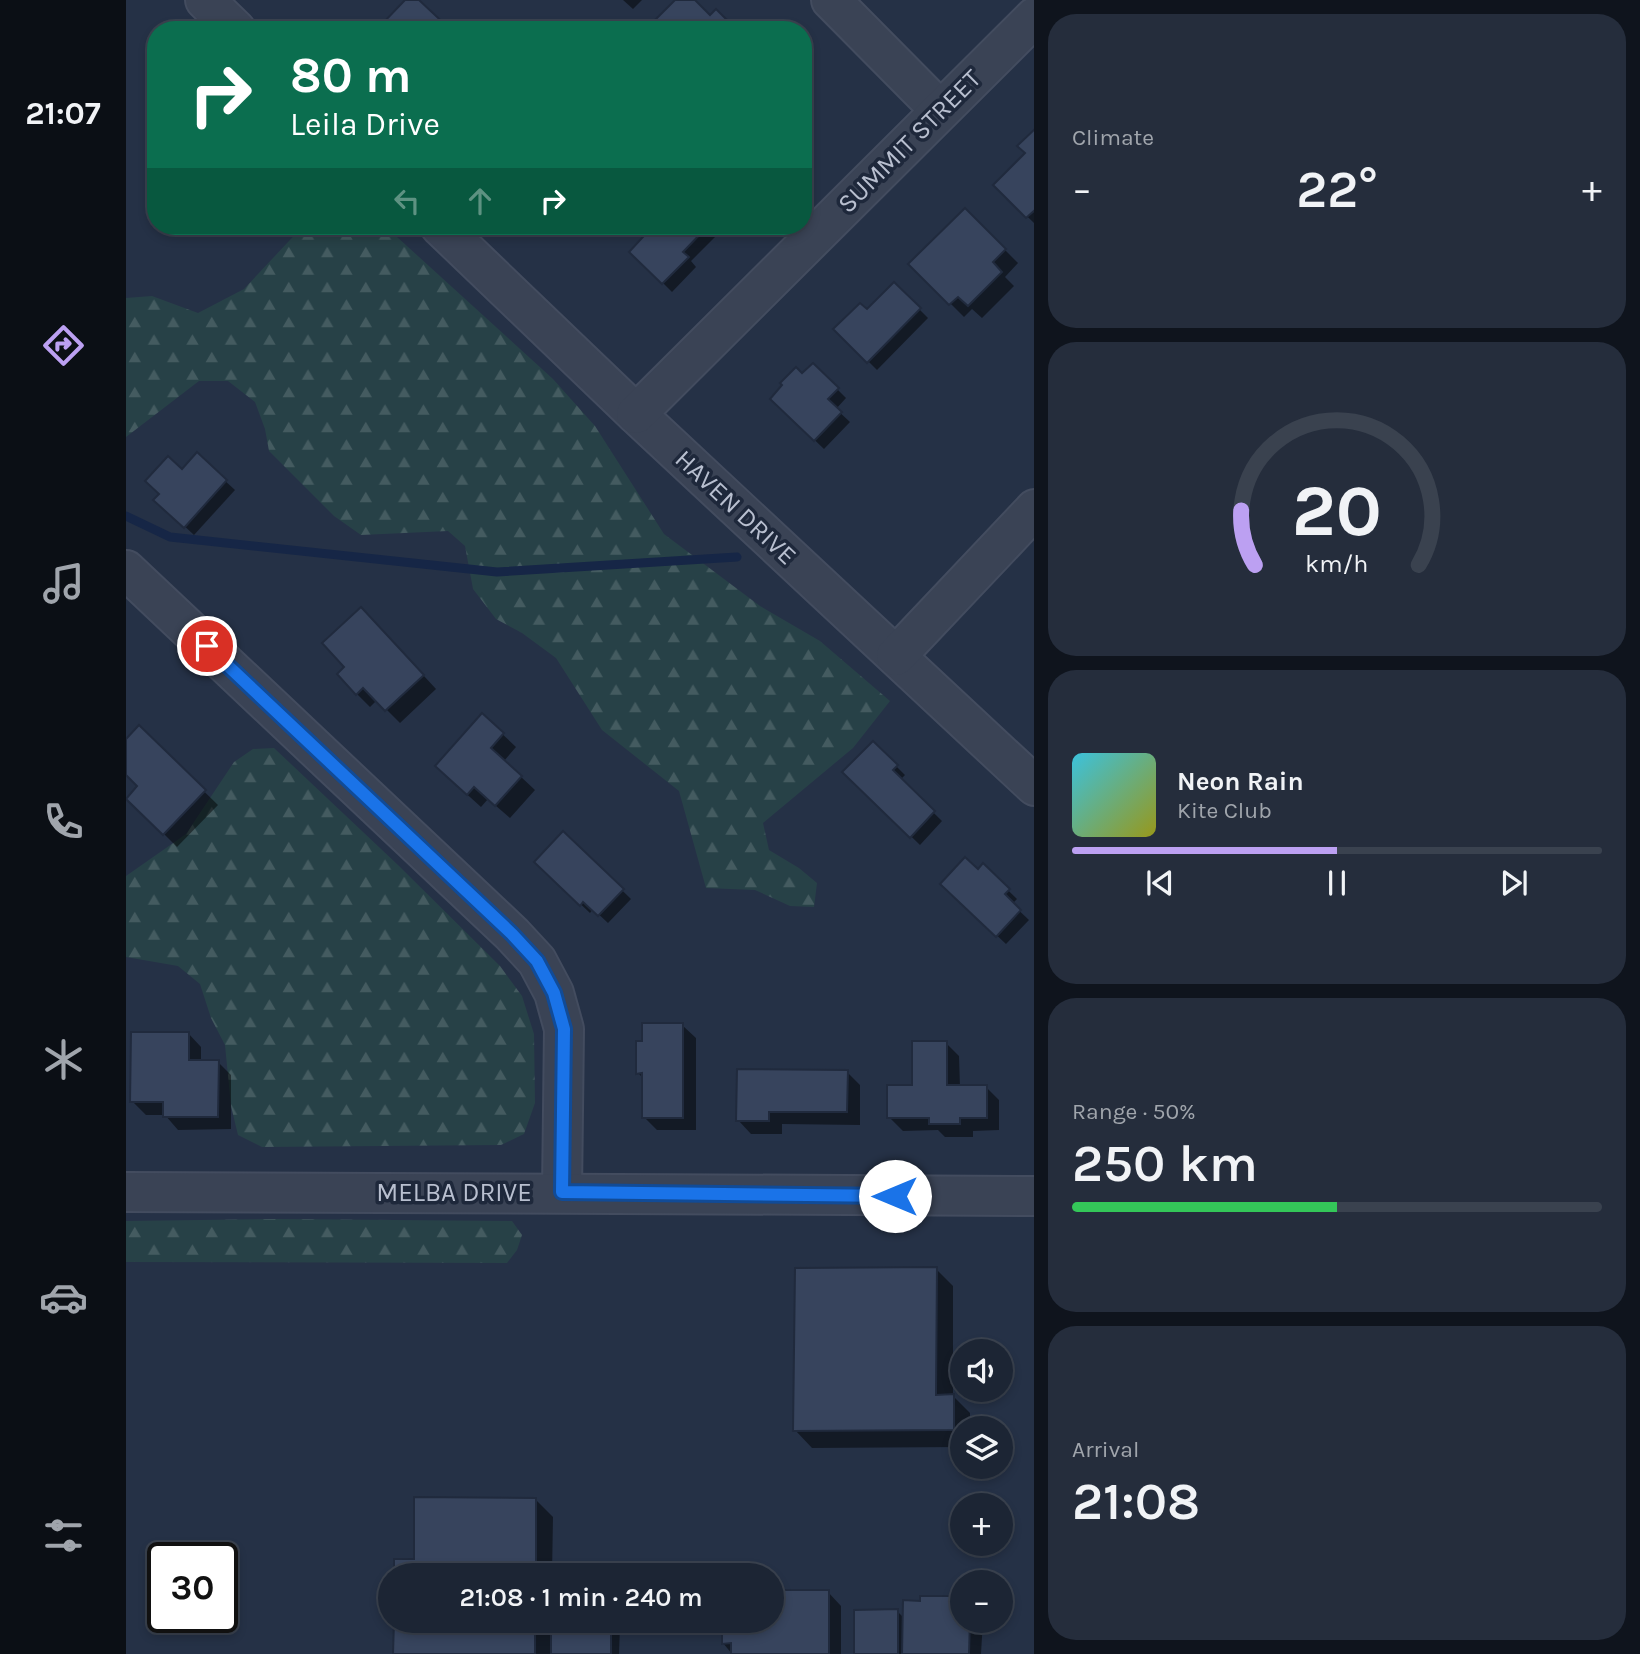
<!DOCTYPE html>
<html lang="en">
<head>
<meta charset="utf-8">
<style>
	body { margin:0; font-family:Karla,sans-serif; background:#252d3c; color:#f1f3f6; height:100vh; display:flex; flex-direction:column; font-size:26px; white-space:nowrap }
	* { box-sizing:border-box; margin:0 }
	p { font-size:23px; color:#a0a5ac }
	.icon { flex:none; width:38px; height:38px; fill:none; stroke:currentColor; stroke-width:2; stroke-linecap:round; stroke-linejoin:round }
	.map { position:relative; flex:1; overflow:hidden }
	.sheet { display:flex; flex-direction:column; gap:14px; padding:14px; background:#0f141d; width:606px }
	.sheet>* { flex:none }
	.banner { position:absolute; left:21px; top:21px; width:665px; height:214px; border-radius:28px; box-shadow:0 4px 10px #0003,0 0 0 2px #3a424f; background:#0b6e4f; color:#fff; overflow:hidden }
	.fabs { position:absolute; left:824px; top:1339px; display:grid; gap:14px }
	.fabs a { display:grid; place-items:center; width:63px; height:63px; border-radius:50%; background:#1c2534; box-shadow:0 4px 10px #0003,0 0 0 2px #3a424f; font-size:35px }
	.speed { position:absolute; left:21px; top:1542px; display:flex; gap:14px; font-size:35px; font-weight:700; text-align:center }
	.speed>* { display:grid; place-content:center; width:91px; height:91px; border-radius:50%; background:#1c2534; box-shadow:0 4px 10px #0003,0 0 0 2px #3a424f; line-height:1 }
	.speed .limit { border:4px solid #111; border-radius:10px; background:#fff; color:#111 }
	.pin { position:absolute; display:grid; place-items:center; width:60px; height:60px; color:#fff; margin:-30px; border:4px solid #fff; border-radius:50%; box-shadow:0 2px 7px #0007 }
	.me { position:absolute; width:77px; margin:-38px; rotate:270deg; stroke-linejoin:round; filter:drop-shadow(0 0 5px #0008) }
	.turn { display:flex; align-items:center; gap:24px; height:147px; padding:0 28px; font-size:32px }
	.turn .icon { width:91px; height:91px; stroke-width:2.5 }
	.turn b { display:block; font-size:49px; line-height:60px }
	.lanes { display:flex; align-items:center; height:66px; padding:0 28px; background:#0003; justify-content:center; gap:35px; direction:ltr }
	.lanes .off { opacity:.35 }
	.big { font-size:52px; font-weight:600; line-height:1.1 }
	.sheet .card { flex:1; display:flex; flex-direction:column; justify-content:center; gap:10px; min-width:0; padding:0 24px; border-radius:28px; background:#252d3c }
	.sheet .dial { align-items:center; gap:0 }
	.dial svg { height:182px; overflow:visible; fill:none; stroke:#3a424f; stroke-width:7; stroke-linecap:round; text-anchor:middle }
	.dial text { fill:#f1f3f6; stroke:none }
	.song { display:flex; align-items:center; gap:21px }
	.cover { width:84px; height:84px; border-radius:10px; background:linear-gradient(135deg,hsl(190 70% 55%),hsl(60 70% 35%)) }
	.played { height:7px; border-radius:4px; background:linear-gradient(90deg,#bca0f2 50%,#3a424f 50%) }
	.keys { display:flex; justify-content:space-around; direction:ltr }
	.heat { display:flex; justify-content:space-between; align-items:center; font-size:38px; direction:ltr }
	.charge { height:10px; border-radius:5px; background:linear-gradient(90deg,#34c759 50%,#3a424f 0) }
	.trip { position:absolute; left:252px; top:1563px; width:406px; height:70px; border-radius:35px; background:#1c2534; box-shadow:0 4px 10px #0003,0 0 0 2px #3a424f; font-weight:600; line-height:70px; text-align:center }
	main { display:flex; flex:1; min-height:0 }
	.tab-bar { display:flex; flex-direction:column; width:126px; justify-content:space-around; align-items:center; background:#0b0f15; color:#a0a5ac }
	.tab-bar .icon { width:49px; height:49px }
	.tab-bar .current { color:#bca0f2 }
	.tab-bar b { font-size:32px; color:#f1f3f6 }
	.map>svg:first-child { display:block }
</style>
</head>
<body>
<main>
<nav class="tab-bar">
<b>21:07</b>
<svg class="icon current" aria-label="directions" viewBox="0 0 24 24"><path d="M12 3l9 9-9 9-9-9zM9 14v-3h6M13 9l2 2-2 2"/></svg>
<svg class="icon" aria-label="music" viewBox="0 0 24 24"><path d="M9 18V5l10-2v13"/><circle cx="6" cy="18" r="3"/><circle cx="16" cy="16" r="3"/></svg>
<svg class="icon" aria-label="phone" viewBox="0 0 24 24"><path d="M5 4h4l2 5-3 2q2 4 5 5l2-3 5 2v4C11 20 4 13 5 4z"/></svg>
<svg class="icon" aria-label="climate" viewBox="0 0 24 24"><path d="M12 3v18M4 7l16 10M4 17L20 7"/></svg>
<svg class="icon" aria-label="car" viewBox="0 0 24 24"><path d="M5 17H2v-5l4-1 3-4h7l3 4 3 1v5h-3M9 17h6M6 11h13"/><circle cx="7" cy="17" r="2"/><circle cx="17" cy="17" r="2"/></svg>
<svg class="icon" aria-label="filters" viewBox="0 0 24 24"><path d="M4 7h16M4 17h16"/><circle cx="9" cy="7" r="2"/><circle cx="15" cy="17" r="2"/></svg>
</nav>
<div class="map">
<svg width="909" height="1654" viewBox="0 0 909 1654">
	<defs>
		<pattern id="forest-firs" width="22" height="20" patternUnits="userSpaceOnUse" patternTransform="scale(1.75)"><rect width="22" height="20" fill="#274147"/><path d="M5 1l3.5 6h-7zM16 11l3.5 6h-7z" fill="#445b60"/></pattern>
	</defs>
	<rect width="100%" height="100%" fill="#253146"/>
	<g fill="url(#forest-firs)">
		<polygon points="177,226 259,226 427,379 469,426 538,534 634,606 694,641 764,701 727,748 637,823 643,850 673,868 691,883 688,907 664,906 629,890 580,888 553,791 476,730 430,658 396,633 370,619 347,589 339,546 322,531 235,535 208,516 143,451 139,429 129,402 102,381 73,381 0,437 0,298 26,296 72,313 118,289"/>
		<polygon points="148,748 272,865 374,966 396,996 408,1034 409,1103 398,1134 375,1145 136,1147 112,1135 105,1106 99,1045 85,1018 74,984 52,966 0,957 0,876 60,834 108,762 127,749"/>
		<polygon points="152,1219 386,1221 396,1235 391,1250 381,1263 0,1262 0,1221"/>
	</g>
	<g fill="#0007">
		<polygon points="497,0 516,0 507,9"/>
		<polygon points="677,81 687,90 679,182 677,181"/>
		<polygon points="909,131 909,224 869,185 901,153"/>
		<polygon points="839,210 892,263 879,277 888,286 856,318 846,309 838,317 785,264"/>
		<polygon points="529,226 583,226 592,234 565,261 570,267 546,292 506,252 530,227"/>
		<polygon points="768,284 802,318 751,370 710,329 741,312"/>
		<polygon points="687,365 720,398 710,409 724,422 698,449 646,399"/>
		<polygon points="71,455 109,490 68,535 39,508 35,494"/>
		<polygon points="249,623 310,689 274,723 251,700 244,707 231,694 220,667"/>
		<polygon points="356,715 390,747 378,761 409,790 384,818 362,799 355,807 324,779"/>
		<polygon points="13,728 92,805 51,847 2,798 14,786 0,773 0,741"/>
		<polygon points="747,743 779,775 774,780 816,821 794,845 719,772"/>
		<polygon points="437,833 505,899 482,923 467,909 464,913 410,862"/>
		<polygon points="857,866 891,899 886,904 903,920 880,944 816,884 852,872"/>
		<polygon points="556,1025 570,1038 570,1130 531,1130 518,1117 518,1079 512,1073"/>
		<polygon points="62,1033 75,1047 75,1062 92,1062 105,1075 105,1129 52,1130 39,1115 20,1115 6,1101"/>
		<polygon points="820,1043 833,1056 834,1087 860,1087 873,1100 873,1130 847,1131 847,1137 819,1137 812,1130 777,1131 763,1117"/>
		<polygon points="721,1072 734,1085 734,1125 656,1124 656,1134 625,1134 612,1120"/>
		<polygon points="810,1269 827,1286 827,1396 844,1413 844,1428 836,1428 836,1447 686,1448 669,1430"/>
		<polygon points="410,1500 427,1517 426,1575 270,1575 289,1561"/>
		<polygon points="646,1592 702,1592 715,1606 715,1654 606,1654 597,1643 646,1620"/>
		<polygon points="824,1598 829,1603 836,1603 836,1620 857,1620 855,1654 730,1654 771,1611 778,1618 796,1602"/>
		<polygon points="269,1620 488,1620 494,1626 493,1654 269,1654"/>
	</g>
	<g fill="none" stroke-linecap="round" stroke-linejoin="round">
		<polyline stroke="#162646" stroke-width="9" points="0,516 44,537 371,572 611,557"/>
	</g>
	<g fill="#37445d" stroke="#202a3d" stroke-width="2">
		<polygon points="279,0 293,0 325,30 260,30 255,25"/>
		<polygon points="549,0 569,0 584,15 590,9 610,29 541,30 530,19"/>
		<polygon points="909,129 909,210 900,218 867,185 899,153 891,146"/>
		<polygon points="839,208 880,249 867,262 876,272 842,306 832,297 823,305 782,264"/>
		<polygon points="527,226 582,226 557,252 563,257 536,284 503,252"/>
		<polygon points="768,282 795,308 741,363 707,329 734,303 741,309"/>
		<polygon points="687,363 713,388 702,399 716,412 688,441 644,399 656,385 654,383 670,367 676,373"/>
		<polygon points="71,452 101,480 58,528 27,500 33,494 19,481 42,456 56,469"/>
		<polygon points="235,607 298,675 259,711 237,688 230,695 211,674 218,667 196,643"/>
		<polygon points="356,713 378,733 365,748 396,776 369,806 348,787 341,795 309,766"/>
		<polygon points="13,725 80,790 37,835 0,799 11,786 0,775 0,739"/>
		<polygon points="747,741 772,765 767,770 809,811 784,838 716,772"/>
		<polygon points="437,831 498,889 472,916 457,902 454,906 408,862"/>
		<polygon points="839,857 852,869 857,863 884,889 879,894 895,910 870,937 814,884"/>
		<polygon points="516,1023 557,1023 557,1118 516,1118 516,1073 510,1074 510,1041 516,1041"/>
		<polygon points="5,1032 63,1032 63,1060 93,1060 92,1117 37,1117 37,1102 4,1102"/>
		<polygon points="786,1041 821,1041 821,1085 861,1085 861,1118 834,1118 834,1124 803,1124 803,1118 761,1118 761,1085 786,1085"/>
		<polygon points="611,1069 722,1070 721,1112 643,1112 643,1121 610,1121"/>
		<polygon points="811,1267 810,1395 828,1394 828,1430 667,1431 669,1268"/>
		<polygon points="288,1497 410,1498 410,1575 268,1575 268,1559 288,1559"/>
		<polygon points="646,1590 703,1590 703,1654 605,1654 605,1643 596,1644 596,1620 646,1620"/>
		<polygon points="794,1596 825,1596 824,1601 836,1601 836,1620 844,1620 843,1654 776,1654 777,1600 794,1601"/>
		<polygon points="772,1609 772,1654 728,1654 728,1610"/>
		<polygon points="268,1620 409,1620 409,1654 267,1654"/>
		<rect x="425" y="1620" width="60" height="34"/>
	</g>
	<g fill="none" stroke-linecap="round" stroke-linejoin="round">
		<g stroke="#434c5f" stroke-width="42">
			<g id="minor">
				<polyline points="79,0 110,30"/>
				<polyline points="705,0 814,110"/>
				<polyline points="314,226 510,414 909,786"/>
				<polyline points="510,414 909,17"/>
				<polyline points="0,570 386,934 411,961 428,993 438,1029 436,1192"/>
				<polyline points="770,656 909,509"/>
				<path d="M0,1192C303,1192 606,1195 909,1196"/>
			</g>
		</g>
		<use href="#minor" stroke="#3a4355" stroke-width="38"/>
	</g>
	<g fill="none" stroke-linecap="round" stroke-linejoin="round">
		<g stroke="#114b97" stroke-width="18">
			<polyline id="route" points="81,646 386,934 411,961 428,993 438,1029 436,1192 769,1196"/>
		</g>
		<use href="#route" stroke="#1a73e8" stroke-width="12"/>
	</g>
	<g text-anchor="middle" stroke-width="7" stroke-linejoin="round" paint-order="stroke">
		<g font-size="26" fill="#b8bfcf" stroke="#1e283b">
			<text transform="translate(783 141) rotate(-45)" y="9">SUMMIT STREET</text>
			<text transform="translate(610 507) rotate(43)" y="9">HAVEN DRIVE</text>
			<text x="328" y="1201">MELBA DRIVE</text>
		</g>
	</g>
</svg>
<div class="fabs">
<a><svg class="icon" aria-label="sound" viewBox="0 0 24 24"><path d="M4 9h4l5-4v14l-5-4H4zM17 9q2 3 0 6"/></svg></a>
<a><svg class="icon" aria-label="layers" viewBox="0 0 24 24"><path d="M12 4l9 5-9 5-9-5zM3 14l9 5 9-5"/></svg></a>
<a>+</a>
<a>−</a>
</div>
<div class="speed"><div class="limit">30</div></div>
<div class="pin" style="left:81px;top:646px;background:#d93025"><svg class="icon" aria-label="arrive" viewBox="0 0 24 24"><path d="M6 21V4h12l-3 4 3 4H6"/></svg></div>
<svg class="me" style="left:769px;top:1196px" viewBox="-20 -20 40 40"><circle r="19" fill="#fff"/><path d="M0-13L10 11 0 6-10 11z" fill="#1a73e8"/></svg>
<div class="trip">21:08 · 1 min · 240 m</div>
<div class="banner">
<div class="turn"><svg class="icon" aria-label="right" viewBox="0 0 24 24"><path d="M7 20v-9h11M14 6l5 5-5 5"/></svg><div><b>80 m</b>Leila Drive</div></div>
<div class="lanes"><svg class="icon off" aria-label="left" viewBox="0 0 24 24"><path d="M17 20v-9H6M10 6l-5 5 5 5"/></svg><svg class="icon off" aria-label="ahead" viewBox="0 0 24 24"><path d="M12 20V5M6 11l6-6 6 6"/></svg><svg class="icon" aria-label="right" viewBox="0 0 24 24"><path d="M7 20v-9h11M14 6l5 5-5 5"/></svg></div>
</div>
</div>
<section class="sheet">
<div class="card"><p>Climate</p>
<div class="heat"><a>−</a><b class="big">22°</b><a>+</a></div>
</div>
<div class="card dial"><svg viewBox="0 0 100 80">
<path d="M14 69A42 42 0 1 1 86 69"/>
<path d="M14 69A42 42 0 0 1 8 45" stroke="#bca0f2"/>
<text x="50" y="56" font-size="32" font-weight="700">20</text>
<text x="50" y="72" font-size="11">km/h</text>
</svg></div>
<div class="card">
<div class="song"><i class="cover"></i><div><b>Neon Rain</b><p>Kite Club</p></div></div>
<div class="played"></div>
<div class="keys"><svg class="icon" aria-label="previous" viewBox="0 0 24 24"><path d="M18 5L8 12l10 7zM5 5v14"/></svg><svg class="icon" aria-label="pause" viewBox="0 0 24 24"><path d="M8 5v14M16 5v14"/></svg><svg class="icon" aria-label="next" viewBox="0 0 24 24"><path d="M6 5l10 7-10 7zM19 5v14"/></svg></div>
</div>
<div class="card"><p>Range · 50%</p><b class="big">250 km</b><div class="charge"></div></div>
<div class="card"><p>Arrival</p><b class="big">21:08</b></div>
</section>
</main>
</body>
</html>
